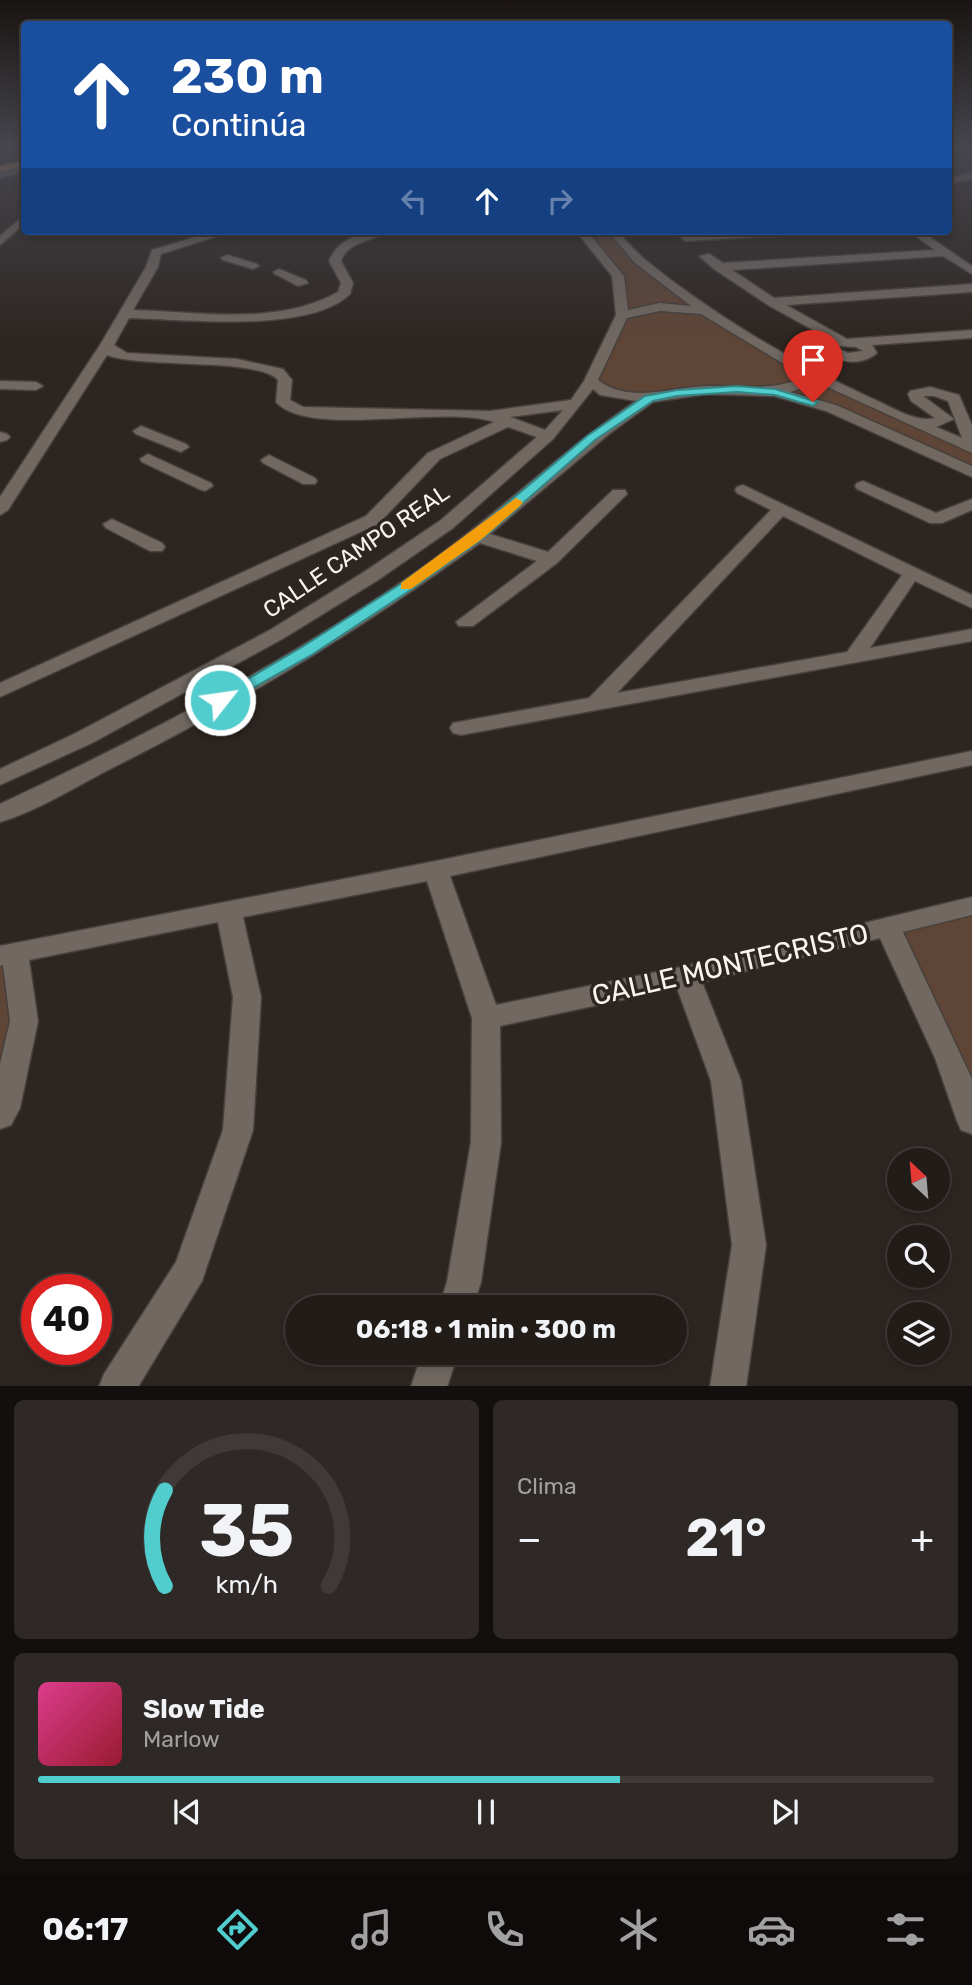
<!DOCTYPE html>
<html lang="es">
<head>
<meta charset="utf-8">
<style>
	body { margin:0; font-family:Rubik,sans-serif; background:#2e2926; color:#f1f3f6; height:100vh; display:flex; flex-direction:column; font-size:26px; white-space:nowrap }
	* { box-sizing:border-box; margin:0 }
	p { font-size:23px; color:#a2a1a2 }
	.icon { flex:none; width:38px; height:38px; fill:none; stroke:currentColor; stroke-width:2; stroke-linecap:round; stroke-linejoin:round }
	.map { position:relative; height:1386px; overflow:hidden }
	.drawer { display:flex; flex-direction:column; gap:14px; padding:14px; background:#130f0e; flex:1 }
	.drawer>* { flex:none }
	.guide { position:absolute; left:21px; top:21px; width:931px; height:214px; border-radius:7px; box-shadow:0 4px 10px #0003,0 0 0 2px #3f3a38; background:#1a4fa0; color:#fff; overflow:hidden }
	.needle { width:46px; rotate:334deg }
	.buttons { position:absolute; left:887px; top:1148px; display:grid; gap:14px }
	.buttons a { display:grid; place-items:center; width:63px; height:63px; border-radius:50%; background:#221c19; box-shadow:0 4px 10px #0003,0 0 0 2px #3f3a38; font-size:35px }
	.speed { position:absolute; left:21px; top:1274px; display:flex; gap:14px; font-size:35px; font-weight:700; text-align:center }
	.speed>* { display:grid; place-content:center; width:91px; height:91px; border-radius:50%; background:#221c19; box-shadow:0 4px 10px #0003,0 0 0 2px #3f3a38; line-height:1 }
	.speed .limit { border:10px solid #d22; background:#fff; color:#111 }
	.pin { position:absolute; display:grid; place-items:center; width:60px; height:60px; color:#fff; margin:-72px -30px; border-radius:50% 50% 50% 0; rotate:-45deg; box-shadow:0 0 7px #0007 }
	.pin .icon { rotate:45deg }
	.me { position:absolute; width:77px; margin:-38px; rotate:60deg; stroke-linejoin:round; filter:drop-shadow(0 0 5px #0008) }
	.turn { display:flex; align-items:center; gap:24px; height:147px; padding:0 35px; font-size:32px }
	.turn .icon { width:91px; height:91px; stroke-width:2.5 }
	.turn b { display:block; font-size:49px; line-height:60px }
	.lanes { display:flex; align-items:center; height:66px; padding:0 35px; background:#0003; justify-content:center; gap:35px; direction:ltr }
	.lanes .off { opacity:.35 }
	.big { font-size:52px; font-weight:700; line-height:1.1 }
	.drawer .card { flex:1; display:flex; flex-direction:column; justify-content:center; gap:10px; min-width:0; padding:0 24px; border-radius:10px; background:#2e2926 }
	.drawer .dial { align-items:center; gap:0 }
	.dial svg { height:182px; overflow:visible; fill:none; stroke:#3f3a38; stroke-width:7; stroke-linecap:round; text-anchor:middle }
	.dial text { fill:#f1f3f6; stroke:none }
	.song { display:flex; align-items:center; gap:21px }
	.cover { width:84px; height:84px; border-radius:10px; background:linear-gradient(135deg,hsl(330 70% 55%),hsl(350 70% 35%)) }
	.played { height:7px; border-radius:4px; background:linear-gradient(90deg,#52cdce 65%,#3f3a38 65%) }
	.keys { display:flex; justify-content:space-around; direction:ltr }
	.heat { display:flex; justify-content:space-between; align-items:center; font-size:38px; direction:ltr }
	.drawer .tiles { flex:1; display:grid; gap:14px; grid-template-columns:1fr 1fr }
	.card:last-child { grid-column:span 2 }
	.trip { position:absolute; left:285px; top:1295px; width:402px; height:70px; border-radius:35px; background:#221c19; box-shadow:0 4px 10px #0003,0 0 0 2px #3f3a38; font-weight:700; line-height:70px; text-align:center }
	.dock { display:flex; height:112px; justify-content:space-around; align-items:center; background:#0e0b0a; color:#a2a1a2 }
	.dock .icon { width:49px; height:49px }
	.dock .selected { color:#52cdce }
	.dock b { font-size:32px; color:#f1f3f6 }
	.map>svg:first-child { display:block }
</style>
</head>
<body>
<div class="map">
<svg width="972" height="1387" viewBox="0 0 972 1387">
	<rect width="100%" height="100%" fill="#2d2521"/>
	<g fill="#5e4536">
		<polygon points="581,231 613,231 654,273 790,363 972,448 972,472 831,408 775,392 622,396 591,381 622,315 618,277"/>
		<polygon points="972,906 972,1121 888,928"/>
		<polygon points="0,956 24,1021 0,1116"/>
	</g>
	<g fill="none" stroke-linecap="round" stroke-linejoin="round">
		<g stroke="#47403d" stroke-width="3">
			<g id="minor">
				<polygon points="948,148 964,148 948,154"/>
				<polygon points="24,166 24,172 0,178 0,172"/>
				<polygon points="972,173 972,179 948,184 948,178"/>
				<polygon points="24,216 24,224 0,245 0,236"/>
				<path d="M216,231H233L161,254L158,267L133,310C200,312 278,326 338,292L341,283L329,261C339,237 365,231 388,231C373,242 349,240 341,261L353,283L350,294C309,334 184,319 129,318L114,345L127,353L237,359L283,369L292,380L290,400L303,407L490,411L571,400L584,381L616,315L612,276L576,231H587L624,276L628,310L660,303L691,306L635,263L608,231H618C635,254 659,271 682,288C741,331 804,367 871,398C891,406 914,423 935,418L911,401L908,394L910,391L930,387L959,395L972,425V453L810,379L806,387L790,392L836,405L972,466V477L826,411L774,396L706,394L653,402L609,434L490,534L548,552L613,490H625L627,494L557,563L473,626H459L456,622L537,561L480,543C364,627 243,702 116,766C80,784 38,811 0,822V804C143,737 285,663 415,573C492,519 559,453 636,401L600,395L593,389L553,439L453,528L378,580L284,638L92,743L0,785V769L76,733L270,630L364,572L441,520L537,437L508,427L440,459L378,524L0,697V683L366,516L428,453L494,422C444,404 310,439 276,402L278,380C257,357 144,369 107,355L8,510L0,515V497L100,345L146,267L152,250ZM660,311L701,314L799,373L795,381C767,390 739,386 709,386C673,386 631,405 598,380L627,318ZM923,396H934L948,401L962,438L936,427L954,419ZM563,410L545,430L510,417Z"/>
				<polygon points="675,231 685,231 688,235 816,231 811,234 685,241"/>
				<path d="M909,231H921L972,266V274L943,256L732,270L774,298L972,284V292L786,305L847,339L972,330V338L872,345L877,353C861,367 835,363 821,348L831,340L768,305L714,269L699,256L709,254L723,263L935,250ZM840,346L856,347L863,351L848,353L836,348Z"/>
				<polygon points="227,255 257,264 259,266 253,269 223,260 221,258"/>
				<polygon points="279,269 306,280 308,283 298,286 275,274 273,272"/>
				<polygon points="0,381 36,382 43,386 36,390 0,389"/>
				<polygon points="141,426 186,444 189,447 181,452 136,434 133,431"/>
				<polygon points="0,432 7,434 10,437 7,440 0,442"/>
				<polygon points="148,454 211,483 213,486 205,491 199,489 142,462 140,459"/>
				<polygon points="269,455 315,478 317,481 315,484 303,484 263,463 261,460"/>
				<polygon points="863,481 936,513 972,499 972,510 942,523 930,523 857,489 855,486 857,483"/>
				<path d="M743,485L972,595V608L915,581L870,648L972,629V641L461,735L453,733L450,728L453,723L589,698L771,510L737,493L735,490L737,487ZM783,516L902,575L847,652L617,693Z"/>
				<polygon points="112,519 162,543 165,547 162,551 150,551 106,528 103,524"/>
				<polygon points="972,751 972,765 450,876 496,1005 686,966 972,897 972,915 903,932 972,1079 972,1134 961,1130 957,1121 935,1058 880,938 702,982 741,1081 766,1245 746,1387 710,1387 732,1245 711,1081 677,988 500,1026 501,1142 481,1282 473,1307 439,1307 447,1282 471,1142 472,1018 427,881 243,917 261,997 253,1130 202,1281 138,1387 99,1387 104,1374 176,1262 223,1130 233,997 218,922 29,960 38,1021 20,1108 11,1125 0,1129 0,1064 10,1021 3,965 0,966 0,946 436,861"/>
				<polygon points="422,1353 458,1353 447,1387 411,1387"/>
			</g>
		</g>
		<g stroke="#47403d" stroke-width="3">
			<g id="highway">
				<polygon points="0,148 10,148 0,153"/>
				<polygon points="24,160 24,166 0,172 0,166"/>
			</g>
		</g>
		<use href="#minor" fill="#716862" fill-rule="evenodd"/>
		<use href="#highway" fill="#fb9f62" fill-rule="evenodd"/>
	</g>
	<linearGradient id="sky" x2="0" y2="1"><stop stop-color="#191412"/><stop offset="0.43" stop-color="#46464e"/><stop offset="1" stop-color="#46464e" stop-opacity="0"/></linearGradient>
	<rect width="972" height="342" fill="url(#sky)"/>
	<polygon fill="#52cdce" stroke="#358586" stroke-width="2" points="737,386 775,389 818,402 813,406 775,395 737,392 677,396 653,401 595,440 482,539 409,591 313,654 225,704 214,704 212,700 302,647 399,585 472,533 587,436 645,396 677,390"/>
	<polygon fill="#f59e0b" points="516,498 523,502 521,505 482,539 411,589 401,589 401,583"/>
	<g text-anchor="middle" stroke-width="7" stroke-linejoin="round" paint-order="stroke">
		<g font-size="23" fill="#f9f3f0" stroke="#2d2521">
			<text transform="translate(356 551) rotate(-34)" y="8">CALLE CAMPO REAL</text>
		</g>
		<g font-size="28" fill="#f9f3f0" stroke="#2d2521">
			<text transform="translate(730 964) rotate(-13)" y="10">CALLE MONTECRISTO</text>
		</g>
	</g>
</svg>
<div class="buttons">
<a><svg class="needle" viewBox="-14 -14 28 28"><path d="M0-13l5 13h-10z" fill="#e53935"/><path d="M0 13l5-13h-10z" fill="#a2a1a2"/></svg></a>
<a><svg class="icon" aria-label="search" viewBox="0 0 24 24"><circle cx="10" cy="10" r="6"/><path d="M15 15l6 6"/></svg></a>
<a><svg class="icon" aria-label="layers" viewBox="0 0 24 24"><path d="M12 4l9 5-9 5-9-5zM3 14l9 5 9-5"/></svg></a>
</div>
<div class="speed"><div class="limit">40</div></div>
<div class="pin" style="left:813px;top:402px;background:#d93025"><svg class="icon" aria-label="arrive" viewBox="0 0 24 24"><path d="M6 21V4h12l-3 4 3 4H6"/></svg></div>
<svg class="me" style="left:220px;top:700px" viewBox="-20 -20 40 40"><circle r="17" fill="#52cdce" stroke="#fff" stroke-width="3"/><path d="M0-11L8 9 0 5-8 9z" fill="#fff"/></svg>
<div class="trip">06:18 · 1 min · 300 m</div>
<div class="guide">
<div class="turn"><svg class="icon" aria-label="ahead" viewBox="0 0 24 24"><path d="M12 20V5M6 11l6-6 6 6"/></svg><div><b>230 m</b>Continúa</div></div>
<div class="lanes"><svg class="icon off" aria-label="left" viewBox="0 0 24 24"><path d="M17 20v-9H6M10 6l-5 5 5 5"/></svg><svg class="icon" aria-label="ahead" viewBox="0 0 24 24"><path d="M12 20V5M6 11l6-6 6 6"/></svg><svg class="icon off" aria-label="right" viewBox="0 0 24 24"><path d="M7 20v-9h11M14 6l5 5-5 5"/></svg></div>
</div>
</div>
<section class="drawer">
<div class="tiles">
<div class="card dial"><svg viewBox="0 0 100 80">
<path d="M14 69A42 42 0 1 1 86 69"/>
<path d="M14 69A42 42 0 0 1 14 27" stroke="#52cdce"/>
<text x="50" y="56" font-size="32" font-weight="700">35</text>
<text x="50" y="72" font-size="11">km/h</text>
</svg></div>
<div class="card"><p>Clima</p>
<div class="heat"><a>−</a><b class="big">21°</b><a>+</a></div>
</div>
<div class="card">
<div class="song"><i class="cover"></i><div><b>Slow Tide</b><p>Marlow</p></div></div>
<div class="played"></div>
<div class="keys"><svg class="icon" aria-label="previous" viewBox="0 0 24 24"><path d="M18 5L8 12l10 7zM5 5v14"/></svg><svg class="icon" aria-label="pause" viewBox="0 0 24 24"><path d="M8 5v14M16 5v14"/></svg><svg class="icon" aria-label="next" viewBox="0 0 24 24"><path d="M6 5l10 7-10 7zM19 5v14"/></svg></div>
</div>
</div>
</section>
<nav class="dock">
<b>06:17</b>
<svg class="icon selected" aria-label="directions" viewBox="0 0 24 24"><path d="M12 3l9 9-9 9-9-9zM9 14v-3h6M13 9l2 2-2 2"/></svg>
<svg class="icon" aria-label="music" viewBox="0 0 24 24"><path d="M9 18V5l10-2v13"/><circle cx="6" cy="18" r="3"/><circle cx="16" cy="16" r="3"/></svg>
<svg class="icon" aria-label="phone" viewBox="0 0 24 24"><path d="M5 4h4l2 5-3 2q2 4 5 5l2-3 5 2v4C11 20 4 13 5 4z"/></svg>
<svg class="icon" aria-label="climate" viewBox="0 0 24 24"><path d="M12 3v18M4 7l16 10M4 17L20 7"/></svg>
<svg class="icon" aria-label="car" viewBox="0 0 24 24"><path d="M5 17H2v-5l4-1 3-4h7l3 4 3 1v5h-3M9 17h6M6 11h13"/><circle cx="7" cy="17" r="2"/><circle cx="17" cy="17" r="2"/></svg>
<svg class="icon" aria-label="filters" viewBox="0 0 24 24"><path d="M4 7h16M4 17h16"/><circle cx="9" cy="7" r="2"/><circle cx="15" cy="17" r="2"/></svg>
</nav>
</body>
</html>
